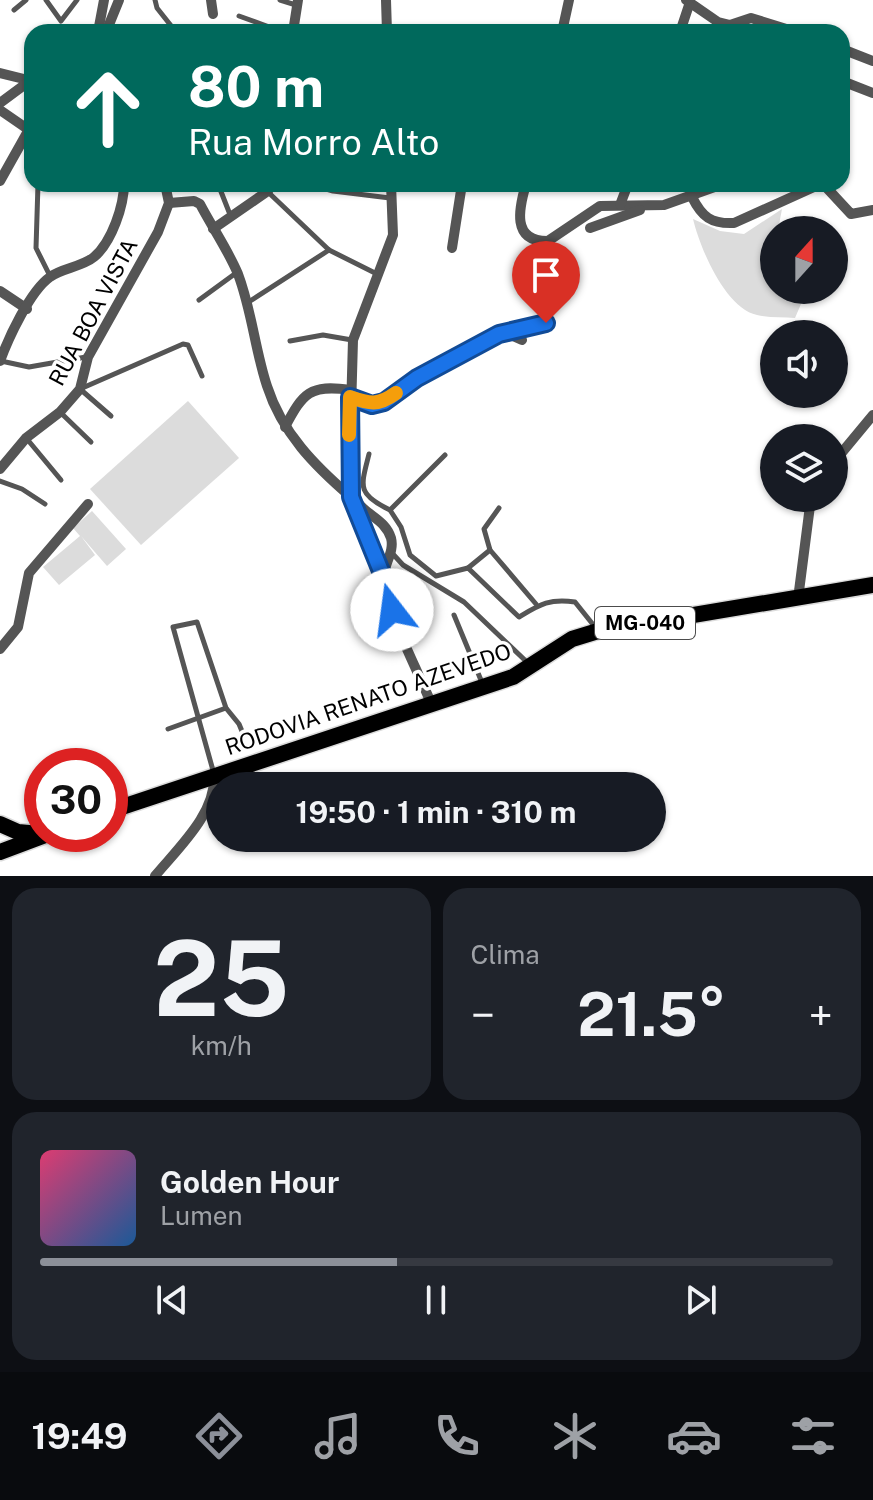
<!DOCTYPE html>
<html lang="pt">
<head>
<meta charset="utf-8">
<style>
	body { margin:0; font-family:"Public Sans",sans-serif; background:#20242c; color:#f1f3f6; height:100vh; display:flex; flex-direction:column; font-size:30px; white-space:nowrap }
	* { box-sizing:border-box; margin:0 }
	p { font-size:26px; color:#9ea1a6 }
	.icon { flex:none; width:44px; height:44px; fill:none; stroke:currentColor; stroke-width:2; stroke-linecap:round; stroke-linejoin:round }
	.map { position:relative; height:876px; overflow:hidden }
	.details { display:flex; flex-direction:column; gap:12px; padding:12px; background:#0d0f14; flex:1 }
	.details>* { flex:none }
	.guide { position:absolute; left:24px; top:24px; width:826px; height:168px; border-radius:24px; box-shadow:0 2px 6px #0004; background:#00695c; color:#fff; overflow:hidden }
	.needle { width:52px; rotate:21deg }
	.buttons { position:absolute; left:760px; top:216px; display:grid; gap:16px }
	.buttons a { display:grid; place-items:center; width:88px; height:88px; border-radius:50%; background:#171b24; box-shadow:0 2px 6px #0004; font-size:40px }
	.speed { position:absolute; left:24px; top:748px; display:flex; gap:16px; font-size:40px; font-weight:700; text-align:center }
	.speed>* { display:grid; place-content:center; width:104px; height:104px; border-radius:50%; background:#171b24; box-shadow:0 2px 6px #0004; line-height:1 }
	.speed .limit { border:12px solid #d22; background:#fff; color:#111 }
	.pin { position:absolute; display:grid; place-items:center; width:68px; height:68px; color:#fff; margin:-82px -34px; border-radius:50% 50% 50% 0; rotate:-45deg; box-shadow:0 0 8px #0007 }
	.pin .icon { rotate:45deg }
	.me { position:absolute; width:88px; margin:-44px; rotate:345deg; stroke-linejoin:round; filter:drop-shadow(0 0 6px #0008) }
	.turn { display:flex; align-items:center; gap:28px; height:168px; padding:0 32px; font-size:36px }
	.turn .icon { width:104px; height:104px; stroke-width:2.5 }
	.turn b { display:block; font-size:56px; line-height:68px }
	.big { font-size:60px; font-weight:700; line-height:1.1 }
	.details .widget { flex:1; display:flex; flex-direction:column; justify-content:center; gap:12px; min-width:0; padding:0 28px; border-radius:24px; background:#20242c }
	.details .dial { align-items:center; gap:0 }
	.dial b { font-size:104px; line-height:1 }
	.song { display:flex; align-items:center; gap:24px }
	.cover { width:96px; height:96px; border-radius:12px; background:linear-gradient(135deg,hsl(340 70% 55%),hsl(210 70% 35%)) }
	.played { height:8px; border-radius:4px; background:linear-gradient(90deg,#8c9099 45%,#363941 45%) }
	.keys { display:flex; justify-content:space-around; direction:ltr }
	.heat { display:flex; justify-content:space-between; align-items:center; font-size:44px; direction:ltr }
	.details .tiles { flex:1; display:grid; gap:12px; grid-template-columns:1fr 1fr }
	.widget:last-child { grid-column:span 2 }
	.trip { position:absolute; left:206px; top:772px; width:460px; height:80px; border-radius:40px; background:#171b24; box-shadow:0 2px 6px #0004; font-weight:700; line-height:80px; text-align:center }
	.tabs { display:flex; height:128px; justify-content:space-around; align-items:center; background:#090b0e; color:#9ea1a6 }
	.tabs .icon { width:56px; height:56px }
	.tabs .current { color:#8c9099 }
	.tabs b { font-size:36px; color:#f1f3f6 }
	.map>svg:first-child { display:block }
</style>
</head>
<body>
<div class="map">
<svg width="873" height="876" viewBox="0 0 873 876">
	<rect width="100%" height="100%" fill="#fff"/>
	<g fill="#dcdcdc">
		<path d="M782,209L778,230H774V290H807L795,318C783,317 769,318 757,315C725,308 700,248 693,219L720,231L744,234Z"/>
		<polygon points="188,401 239,458 141,545 90,489"/>
		<polygon points="92,511 126,549 107,566 81,536 95,555 59,585 43,567 80,536 73,528"/>
	</g>
	<g fill="none" stroke-linecap="round" stroke-linejoin="round">
		<g stroke="#dbdbdb" stroke-width="19">
			<g id="primary">
				<polyline points="110,811 513,677 572,639 598,631 873,585"/>
				<polyline points="0,824 18,832 40,834"/>
				<polyline points="0,852 48,834"/>
			</g>
		</g>
		<g stroke="#555" stroke-width="5">
			<polyline points="46,0 61,21 77,0"/>
			<polyline points="155,0 157,8 176,32"/>
			<polyline points="280,0 296,5"/>
			<polyline points="14,10 26,0"/>
			<polyline points="239,16 272,28 292,29"/>
			<polyline points="38,184 36,248 50,276"/>
			<polyline points="218,184 231,217"/>
			<polyline points="309,184 333,191 390,198"/>
			<polyline points="268,192 329,250 377,274"/>
			<polyline points="199,300 236,273"/>
			<polyline points="247,303 329,250"/>
			<polyline points="290,341 323,335 352,340"/>
			<polyline points="1,361 29,367 86,357"/>
			<polyline points="61,413 91,442"/>
			<polyline points="111,416 80,389 183,344 188,345 202,376"/>
			<polyline points="27,439 61,480"/>
			<path d="M369,454C361,486 356,494 390,510"/>
			<path d="M445,455L390,510L401,527L410,555L436,576L468,568L519,617C539,605 549,598 575,602L595,627"/>
			<polyline points="0,481 22,489 45,504"/>
			<polyline points="499,508 484,529 490,550 536,604"/>
			<polyline points="392,553 403,565 464,602 530,665"/>
			<polyline points="468,568 490,550"/>
			<polyline points="454,615 483,685"/>
			<polyline points="168,729 226,708"/>
			<polyline points="214,774 173,627 197,622 226,708 239,724 244,736"/>
		</g>
		<g stroke="#555" stroke-width="10">
			<polyline points="211,0 213,14"/>
			<polyline points="386,0 387,32"/>
			<polyline points="686,0 718,22 730,25 751,18 796,32"/>
			<polyline points="98,32 104,0"/>
			<polyline points="106,32 119,0"/>
			<polyline points="293,32 298,0"/>
			<polyline points="562,32 569,0"/>
			<polyline points="680,32 689,5"/>
			<polyline points="842,49 873,61"/>
			<polyline points="0,73 32,81"/>
			<polyline points="842,81 873,93"/>
			<polyline points="0,103 31,80"/>
			<polyline points="0,110 29,130"/>
			<polyline points="0,181 32,124"/>
			<path d="M391,184L393,235L353,340L349,480C354,516 383,513 391,538C395,553 382,566 384,580C391,622 415,664 431,703"/>
			<path d="M526,184C519,208 511,242 548,241L600,206L664,205L723,184"/>
			<path d="M692,197C702,217 711,224 734,223L814,187L825,186L851,214L873,210"/>
			<path d="M169,203L194,201L200,204C212,227 228,250 238,274C252,311 255,350 267,386C282,433 315,466 351,497"/>
			<polyline points="620,205 628,184"/>
			<polyline points="590,228 640,210"/>
			<polyline points="213,229 268,191 271,184"/>
			<polyline points="452,248 462,184"/>
			<polyline points="0,291 27,309"/>
			<polyline points="506,333 522,340"/>
			<path d="M0,361C8,339 30,291 50,277C62,268 82,267 94,257C112,242 124,205 124,184"/>
			<polyline points="350,397 372,405 384,402 417,378 499,334 546,323"/>
			<path d="M285,427C303,393 310,384 350,390"/>
			<polyline points="834,462 873,415"/>
			<polyline points="0,469 26,438 60,412 80,389 88,357 158,232 169,203 165,184"/>
			<polyline points="358,508 383,576"/>
			<polyline points="798,599 811,498"/>
			<polyline points="0,649 18,627 29,573 88,504"/>
			<path d="M155,876C178,848 217,813 214,774"/>
		</g>
		<use href="#primary" stroke="#000" stroke-width="16"/>
	</g>
	<g fill="none" stroke-linecap="round" stroke-linejoin="round">
		<g stroke="#114b97" stroke-width="20">
			<polyline id="route" points="392,610 383,576 351,497 350,397 372,405 384,402 417,378 499,334 546,323"/>
		</g>
		<use href="#route" stroke="#1a73e8" stroke-width="14"/>
		<path stroke="#f59e0b" stroke-width="14" d="M349,435L350,397C370,404 378,406 396,393"/>
	</g>
	<g text-anchor="middle" stroke-width="7" stroke-linejoin="round" paint-order="stroke">
		<rect fill="#fff" stroke="#4c4c4c" stroke-width="2" x="595" y="607" width="100" height="32" rx="6"/>
		<g font-size="20" font-weight="bold" fill="#000">
			<text x="645" y="630">MG-040</text>
		</g>
		<g font-size="22" fill="#000" stroke="#fff">
			<text transform="translate(93 312) rotate(-62)" y="8">RUA BOA VISTA</text>
			<text transform="translate(368 699) rotate(-19)" y="8">RODOVIA RENATO AZEVEDO</text>
		</g>
	</g>
</svg>
<div class="buttons">
<a><svg class="needle" viewBox="-14 -14 28 28"><path d="M0-13l5 13h-10z" fill="#e53935"/><path d="M0 13l5-13h-10z" fill="#9ea1a6"/></svg></a>
<a><svg class="icon" aria-label="sound" viewBox="0 0 24 24"><path d="M4 9h4l5-4v14l-5-4H4zM17 9q2 3 0 6"/></svg></a>
<a><svg class="icon" aria-label="layers" viewBox="0 0 24 24"><path d="M12 4l9 5-9 5-9-5zM3 14l9 5 9-5"/></svg></a>
</div>
<div class="speed"><div class="limit">30</div></div>
<div class="pin" style="left:546px;top:323px;background:#d93025"><svg class="icon" aria-label="arrive" viewBox="0 0 24 24"><path d="M6 21V4h12l-3 4 3 4H6"/></svg></div>
<svg class="me" style="left:392px;top:610px" viewBox="-20 -20 40 40"><circle r="19" fill="#fff"/><path d="M0-13L10 11 0 6-10 11z" fill="#1a73e8"/></svg>
<div class="trip">19:50 · 1 min · 310 m</div>
<div class="guide">
<div class="turn"><svg class="icon" aria-label="ahead" viewBox="0 0 24 24"><path d="M12 20V5M6 11l6-6 6 6"/></svg><div><b>80 m</b>Rua Morro Alto</div></div>
</div>
</div>
<section class="details">
<div class="tiles">
<div class="widget dial"><b>25</b><p>km/h</p></div>
<div class="widget"><p>Clima</p>
<div class="heat"><a>−</a><b class="big">21.5°</b><a>+</a></div>
</div>
<div class="widget">
<div class="song"><i class="cover"></i><div><b>Golden Hour</b><p>Lumen</p></div></div>
<div class="played"></div>
<div class="keys"><svg class="icon" aria-label="previous" viewBox="0 0 24 24"><path d="M18 5L8 12l10 7zM5 5v14"/></svg><svg class="icon" aria-label="pause" viewBox="0 0 24 24"><path d="M8 5v14M16 5v14"/></svg><svg class="icon" aria-label="next" viewBox="0 0 24 24"><path d="M6 5l10 7-10 7zM19 5v14"/></svg></div>
</div>
</div>
</section>
<nav class="tabs">
<b>19:49</b>
<svg class="icon current" aria-label="directions" viewBox="0 0 24 24"><path d="M12 3l9 9-9 9-9-9zM9 14v-3h6M13 9l2 2-2 2"/></svg>
<svg class="icon" aria-label="music" viewBox="0 0 24 24"><path d="M9 18V5l10-2v13"/><circle cx="6" cy="18" r="3"/><circle cx="16" cy="16" r="3"/></svg>
<svg class="icon" aria-label="phone" viewBox="0 0 24 24"><path d="M5 4h4l2 5-3 2q2 4 5 5l2-3 5 2v4C11 20 4 13 5 4z"/></svg>
<svg class="icon" aria-label="climate" viewBox="0 0 24 24"><path d="M12 3v18M4 7l16 10M4 17L20 7"/></svg>
<svg class="icon" aria-label="car" viewBox="0 0 24 24"><path d="M5 17H2v-5l4-1 3-4h7l3 4 3 1v5h-3M9 17h6M6 11h13"/><circle cx="7" cy="17" r="2"/><circle cx="17" cy="17" r="2"/></svg>
<svg class="icon" aria-label="filters" viewBox="0 0 24 24"><path d="M4 7h16M4 17h16"/><circle cx="9" cy="7" r="2"/><circle cx="15" cy="17" r="2"/></svg>
</nav>
</body>
</html>
